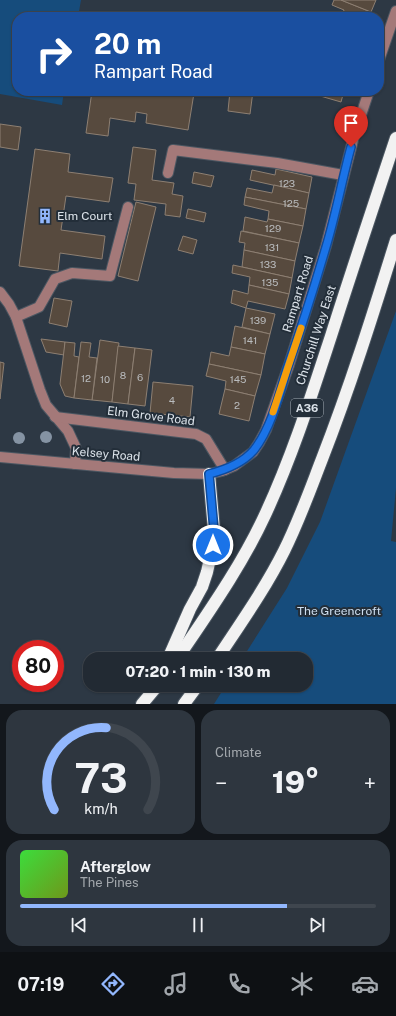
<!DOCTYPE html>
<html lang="en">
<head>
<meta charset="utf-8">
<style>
	body { margin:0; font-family:"Public Sans",sans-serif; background:#2e363f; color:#f1f3f6; height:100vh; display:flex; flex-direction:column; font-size:15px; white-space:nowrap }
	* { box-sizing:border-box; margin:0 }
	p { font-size:13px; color:#a2a7ac }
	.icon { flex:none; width:22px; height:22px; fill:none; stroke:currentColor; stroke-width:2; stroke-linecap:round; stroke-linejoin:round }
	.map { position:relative; height:704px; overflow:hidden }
	.panel { display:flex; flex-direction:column; gap:6px; padding:6px; background:#13171c; flex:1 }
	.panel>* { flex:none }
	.guide { position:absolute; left:12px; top:12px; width:372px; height:84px; border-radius:16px; box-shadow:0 1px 3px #0004,0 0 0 1px #3f464e; background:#1a4fa0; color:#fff; overflow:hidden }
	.speed { position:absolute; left:12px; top:640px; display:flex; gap:8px; font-size:20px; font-weight:700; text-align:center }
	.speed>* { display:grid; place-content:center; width:52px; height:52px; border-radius:50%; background:#222a33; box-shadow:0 1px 3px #0004,0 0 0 1px #3f464e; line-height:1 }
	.speed .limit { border:6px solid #d22; background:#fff; color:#111 }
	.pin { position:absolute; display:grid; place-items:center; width:34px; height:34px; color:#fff; margin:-41px -17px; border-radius:50% 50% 50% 0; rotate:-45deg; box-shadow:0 0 4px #0007 }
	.pin .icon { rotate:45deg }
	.me { position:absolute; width:44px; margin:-22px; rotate:0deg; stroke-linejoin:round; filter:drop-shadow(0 0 3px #0008) }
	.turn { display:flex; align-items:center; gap:14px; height:84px; padding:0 16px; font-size:18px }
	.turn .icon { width:52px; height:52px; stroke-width:2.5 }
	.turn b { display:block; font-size:28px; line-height:34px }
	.big { font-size:30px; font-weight:800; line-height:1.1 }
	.panel .widget { flex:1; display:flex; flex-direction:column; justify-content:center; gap:6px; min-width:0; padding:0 14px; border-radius:16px; background:#2e363f }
	.panel .dial { align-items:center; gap:0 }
	.dial svg { height:104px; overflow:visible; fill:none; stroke:#3f464e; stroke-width:7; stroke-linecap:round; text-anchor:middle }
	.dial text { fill:#f1f3f6; stroke:none }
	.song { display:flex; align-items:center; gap:12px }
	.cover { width:48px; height:48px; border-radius:6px; background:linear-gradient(135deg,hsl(120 70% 55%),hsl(80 70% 35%)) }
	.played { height:4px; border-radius:2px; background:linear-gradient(90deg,#92b7fd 75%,#3f464e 75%) }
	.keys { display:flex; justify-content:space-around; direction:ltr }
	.heat { display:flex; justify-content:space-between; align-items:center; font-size:22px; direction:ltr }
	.panel .tiles { flex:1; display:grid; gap:6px; grid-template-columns:1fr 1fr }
	.widget:last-child { grid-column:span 2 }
	.trip { position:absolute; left:83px; top:652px; width:230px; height:40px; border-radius:16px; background:#222a33; box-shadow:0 1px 3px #0004,0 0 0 1px #3f464e; font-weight:800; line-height:40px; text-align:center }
	.tabs { display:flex; height:64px; justify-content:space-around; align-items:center; background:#0e1114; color:#a2a7ac }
	.tabs .icon { width:28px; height:28px }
	.tabs .active { color:#92b7fd }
	.tabs b { font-size:18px; color:#f1f3f6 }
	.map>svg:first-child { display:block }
</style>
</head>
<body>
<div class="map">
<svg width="396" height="704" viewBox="0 0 396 704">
	<rect width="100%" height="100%" fill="#2d3844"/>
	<g fill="#164c7c">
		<polygon points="0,0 81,0 78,17 17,17 17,91 64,91 62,105 0,94"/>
		<polygon points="396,311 396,488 391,541 396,542 396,704 214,704 226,685 306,685 306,659 242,659 287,588 320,522"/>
	</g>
	<g fill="#574a3e" stroke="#8d7f72">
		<polygon points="334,0 341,0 371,12 369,17 344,17 342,16 344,10 332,5"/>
		<polygon points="341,0 376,0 371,12"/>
		<polygon points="92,91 183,91 194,93 188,130 146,123 147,114 136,112 135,122 110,118 108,136 86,133"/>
		<polygon points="230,91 253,91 250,114 228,111"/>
		<polygon points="303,91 344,91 341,102"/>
		<polygon points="0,124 21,127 18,150 0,147"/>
		<polygon points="133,147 156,150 152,180 174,183 172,194 183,196 180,217 165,215 166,204 134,200 136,184 128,183"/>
		<polygon points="35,149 70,154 68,172 113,178 109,202 66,196 61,230 105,236 102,259 60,253 58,271 19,266"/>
		<polygon points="276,169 312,177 309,193 250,180 252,170 275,175"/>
		<polygon points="194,172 214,176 211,187 192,183"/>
		<polygon points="274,185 309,193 306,209 245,197 247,188 272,193"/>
		<polygon points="245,197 306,209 303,226 268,219 269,211 244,205"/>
		<polygon points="136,202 156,207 138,281 118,276"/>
		<polygon points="188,209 206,213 204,222 186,218"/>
		<polygon points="245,217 267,222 268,219 303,226 299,243 243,231"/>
		<polygon points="241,231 299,243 295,261 244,250 245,243 239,242"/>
		<polygon points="183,236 197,240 193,254 178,250"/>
		<polygon points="244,250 295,261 292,278 242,267"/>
		<polygon points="233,265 292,278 289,294 249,285 250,277 232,273"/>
		<polygon points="249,285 289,294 285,309 248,301 246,308 231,303 233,290 248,294"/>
		<polygon points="54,298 72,301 67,327 49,323"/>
		<polygon points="246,308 275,314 270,334 242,327"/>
		<polygon points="235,326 270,334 265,354 231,347"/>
		<polygon points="41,339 65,342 64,355 46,352"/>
		<polygon points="100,340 119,343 112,402 92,400"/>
		<polygon points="65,342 75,343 74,356 79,357 74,398 65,396 60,384"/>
		<polygon points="81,342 91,343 89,357 97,358 92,400 74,398"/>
		<polygon points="118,346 135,348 128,404 112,402"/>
		<polygon points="231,347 265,354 261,375 209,364 211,352 229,356"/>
		<polygon points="135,348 152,350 145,406 128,404"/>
		<polygon points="0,362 4,363 0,399"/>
		<polygon points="209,364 261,375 255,396 225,389 226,381 206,376"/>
		<polygon points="153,382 193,386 190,417 150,413"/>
		<polygon points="225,389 255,396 249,421 219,414"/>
	</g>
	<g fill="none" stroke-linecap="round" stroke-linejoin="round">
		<g stroke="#4c5762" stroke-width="12">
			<g id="minor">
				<polyline points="379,60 396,11"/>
				<polyline points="168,173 173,150 277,163 343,175"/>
				<polyline points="0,292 9,304 16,317 40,390 46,405 68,431 76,448 75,464"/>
				<polyline points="16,317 39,307 55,279 72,273 110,276 128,207"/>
				<polyline points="55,417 196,434 206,439 225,470"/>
				<polyline points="0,457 174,473 209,474 222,471 234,466 253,452 259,443 266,430 289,365 326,246 354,136 369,91"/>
			</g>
		</g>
		<g stroke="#4c5762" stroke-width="14">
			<g id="highway">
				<polyline points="168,659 190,609 202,587 207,572 213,545 214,530 209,474"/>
				<path d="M177,659C208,613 242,565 265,515C292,457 311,397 331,336C352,270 374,204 396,138"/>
				<path d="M217,659C240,624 265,589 284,551C299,521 310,490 322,459C350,387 373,314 396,240"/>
				<polyline points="142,704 158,685"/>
				<polyline points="184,704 198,685"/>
			</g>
		</g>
		<use href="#minor" stroke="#a47979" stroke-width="10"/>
		<use href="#highway" stroke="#f2f2f2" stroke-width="12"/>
	</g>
	<g fill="#8593a3">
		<circle cx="46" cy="437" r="6"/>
		<circle cx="19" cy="438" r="6"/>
	</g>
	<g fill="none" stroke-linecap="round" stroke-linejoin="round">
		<g stroke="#114b97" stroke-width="10">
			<path id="route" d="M213,545L214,530L209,474C225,470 242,464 254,450C271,428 279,396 287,369C301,329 314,288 326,247C336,214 342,180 351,147"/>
		</g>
		<use href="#route" stroke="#1a73e8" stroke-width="7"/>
		<polyline stroke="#f59e0b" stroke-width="7" points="273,412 301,328"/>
	</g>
	<defs>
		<g id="building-bare" transform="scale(1.2)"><path d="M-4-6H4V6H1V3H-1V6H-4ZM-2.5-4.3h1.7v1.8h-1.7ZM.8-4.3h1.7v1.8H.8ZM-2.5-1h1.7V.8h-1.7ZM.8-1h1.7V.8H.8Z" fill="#92b7fd" stroke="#232e39" stroke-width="2.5" paint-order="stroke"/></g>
	</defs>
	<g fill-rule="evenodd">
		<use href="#building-bare" x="45" y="216"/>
	</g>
	<g text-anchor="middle" stroke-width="4" stroke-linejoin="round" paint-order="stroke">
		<g font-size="10" fill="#babcbe">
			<text x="287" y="187">123</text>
			<text x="291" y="207">125</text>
			<text x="273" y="232">129</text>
			<text x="272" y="251">131</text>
			<text x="268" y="268">133</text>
			<text x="270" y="286">135</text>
			<text x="258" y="324">139</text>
			<text x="250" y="344">141</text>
			<text x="123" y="379">8</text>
			<text x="140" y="381">6</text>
			<text x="86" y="382">12</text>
			<text x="105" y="383">10</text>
			<text x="238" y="383">145</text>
			<text x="172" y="404">4</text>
			<text x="237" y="409">2</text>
		</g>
		<rect fill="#232e39" stroke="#a4acb4" stroke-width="1" x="291" y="399" width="32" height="18" rx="3"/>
		<g font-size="11" font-weight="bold" fill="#dbe2e9">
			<text x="307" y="412">A36</text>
		</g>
		<g font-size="12" fill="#dbe2e9" stroke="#232e39" text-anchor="start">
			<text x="57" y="220">Elm Court</text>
		</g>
		<g font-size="12" fill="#dbe2e9" stroke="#232e39">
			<text transform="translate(298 294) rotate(-73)" y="4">Rampart Road</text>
			<text transform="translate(316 335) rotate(-72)" y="4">Churchill Way East</text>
			<text transform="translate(151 416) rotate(7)" y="4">Elm Grove Road</text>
			<text transform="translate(106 454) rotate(5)" y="4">Kelsey Road</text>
		</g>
		<g font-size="12" fill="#cddef0" stroke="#232e39">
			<text x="339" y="615">The Greencroft</text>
		</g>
	</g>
</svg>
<div class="speed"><div class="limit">80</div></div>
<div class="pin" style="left:351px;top:147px;background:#d93025"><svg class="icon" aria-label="arrive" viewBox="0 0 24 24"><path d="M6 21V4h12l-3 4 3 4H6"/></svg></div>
<svg class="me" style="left:213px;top:545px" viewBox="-20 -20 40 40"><circle r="17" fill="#1a73e8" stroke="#fff" stroke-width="3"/><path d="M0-11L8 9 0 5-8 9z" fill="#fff"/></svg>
<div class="trip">07:20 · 1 min · 130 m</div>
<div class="guide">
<div class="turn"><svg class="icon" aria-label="right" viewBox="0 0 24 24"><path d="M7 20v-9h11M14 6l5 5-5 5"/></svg><div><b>20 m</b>Rampart Road</div></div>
</div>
</div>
<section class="panel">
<div class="tiles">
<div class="widget dial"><svg viewBox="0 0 100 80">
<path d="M14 69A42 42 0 1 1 86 69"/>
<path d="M14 69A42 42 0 0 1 54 6" stroke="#92b7fd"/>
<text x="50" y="56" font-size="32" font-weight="700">73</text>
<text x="50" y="72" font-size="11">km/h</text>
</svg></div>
<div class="widget"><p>Climate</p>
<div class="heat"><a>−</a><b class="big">19°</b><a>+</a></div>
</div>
<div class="widget">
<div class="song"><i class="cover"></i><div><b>Afterglow</b><p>The Pines</p></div></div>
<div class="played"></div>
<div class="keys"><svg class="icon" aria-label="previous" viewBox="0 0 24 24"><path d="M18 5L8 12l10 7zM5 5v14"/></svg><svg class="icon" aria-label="pause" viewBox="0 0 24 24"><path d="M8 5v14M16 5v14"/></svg><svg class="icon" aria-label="next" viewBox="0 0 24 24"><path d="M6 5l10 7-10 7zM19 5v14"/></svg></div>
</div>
</div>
</section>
<nav class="tabs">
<b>07:19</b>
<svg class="icon active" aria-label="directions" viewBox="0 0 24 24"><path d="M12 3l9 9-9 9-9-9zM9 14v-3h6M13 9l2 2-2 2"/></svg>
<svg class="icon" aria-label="music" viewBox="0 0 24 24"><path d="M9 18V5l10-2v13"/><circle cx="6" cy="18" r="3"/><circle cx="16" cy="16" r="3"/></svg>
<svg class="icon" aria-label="phone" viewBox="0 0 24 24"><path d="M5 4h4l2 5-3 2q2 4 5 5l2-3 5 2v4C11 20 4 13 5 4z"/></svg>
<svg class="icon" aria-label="climate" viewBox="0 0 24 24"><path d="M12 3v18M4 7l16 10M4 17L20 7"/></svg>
<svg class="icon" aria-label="car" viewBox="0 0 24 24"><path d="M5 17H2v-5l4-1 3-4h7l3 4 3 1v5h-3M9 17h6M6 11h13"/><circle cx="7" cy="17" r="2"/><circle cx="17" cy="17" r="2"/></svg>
</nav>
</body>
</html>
